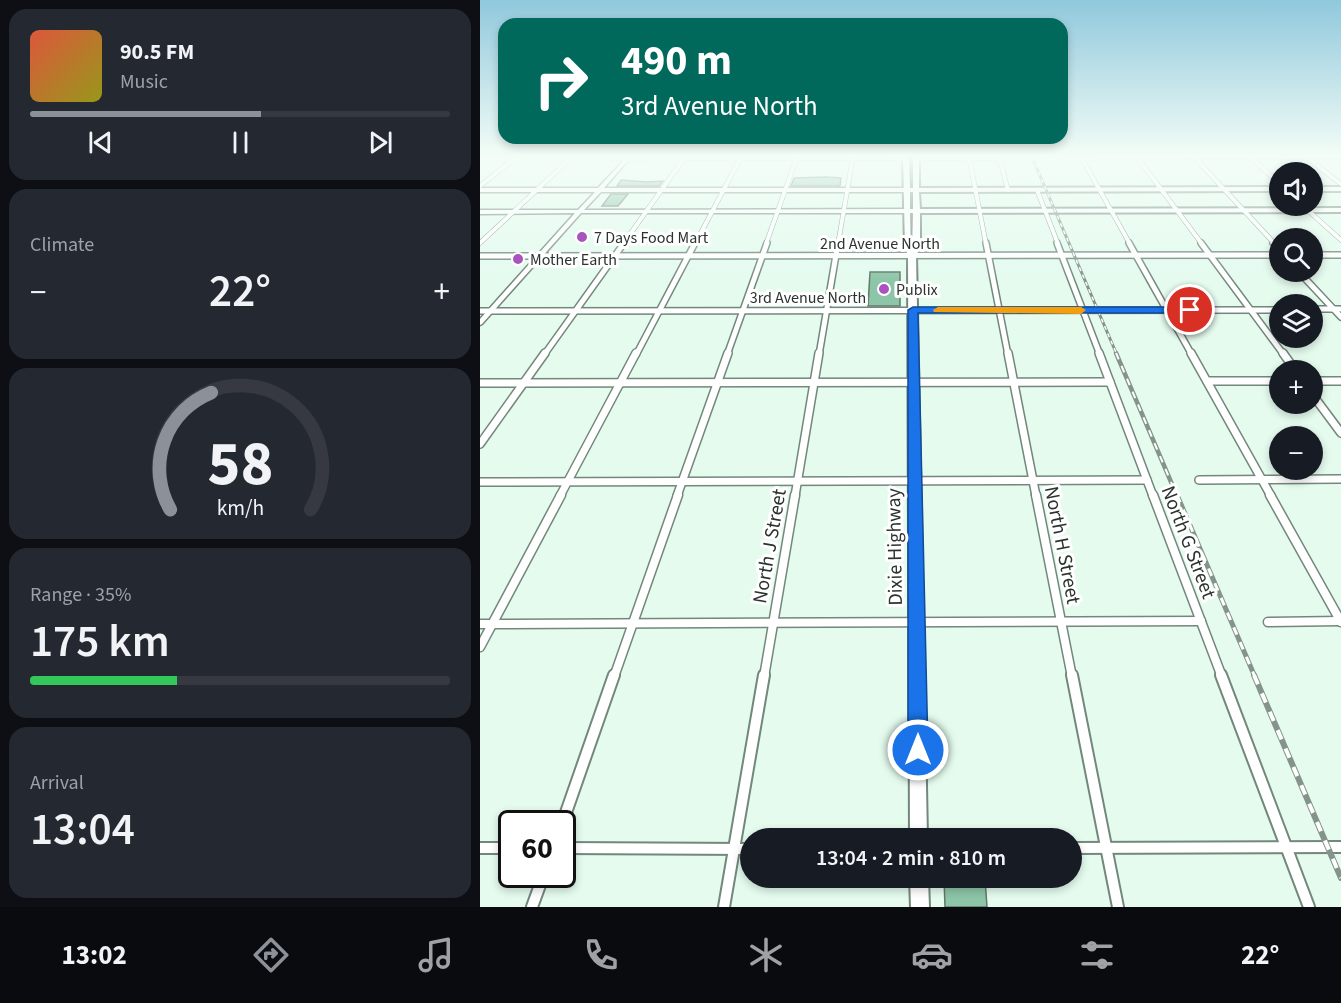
<!DOCTYPE html>
<html lang="en">
<head>
<meta charset="utf-8">
<style>
	body { margin:0; font-family:"Source Sans 3",sans-serif; background:#242831; color:#f1f3f6; height:100vh; display:flex; flex-direction:column; font-size:22px; white-space:nowrap }
	* { box-sizing:border-box; margin:0 }
	p { font-size:20px; color:#9ea1a6 }
	.icon { flex:none; width:33px; height:33px; fill:none; stroke:currentColor; stroke-width:2; stroke-linecap:round; stroke-linejoin:round }
	.map { position:relative; flex:1; overflow:hidden }
	.drawer { display:flex; flex-direction:column; gap:9px; padding:9px; background:#0d0f14; width:480px }
	.drawer>* { flex:none }
	.top-card { position:absolute; left:18px; top:18px; width:570px; height:126px; border-radius:18px; box-shadow:0 3px 9px #0003; background:#00695c; color:#fff; overflow:hidden }
	.controls { position:absolute; left:789px; top:162px; display:grid; gap:12px }
	.controls a { display:grid; place-items:center; width:54px; height:54px; border-radius:50%; background:#171b24; box-shadow:0 3px 9px #0003; font-size:30px }
	.speed { position:absolute; left:18px; top:810px; display:flex; gap:12px; font-size:30px; font-weight:700; text-align:center }
	.speed>* { display:grid; place-content:center; width:78px; height:78px; border-radius:50%; background:#171b24; box-shadow:0 3px 9px #0003; line-height:1 }
	.speed .limit { border:3px solid #111; border-radius:9px; background:#fff; color:#111 }
	.pin { position:absolute; display:grid; place-items:center; width:51px; height:51px; color:#fff; margin:-26px; border:3px solid #fff; border-radius:50%; box-shadow:0 2px 6px #0007 }
	.me { position:absolute; width:66px; margin:-33px; rotate:0deg; stroke-linejoin:round; filter:drop-shadow(0 0 4px #0008) }
	.turn { display:flex; align-items:center; gap:21px; height:126px; padding:0 24px; font-size:27px }
	.turn .icon { width:78px; height:78px; stroke-width:2.5 }
	.turn b { display:block; font-size:42px; line-height:51px }
	.big { font-size:45px; font-weight:600; line-height:1.1 }
	.drawer .widget { flex:1; display:flex; flex-direction:column; justify-content:center; gap:9px; min-width:0; padding:0 21px; border-radius:18px; background:#242831 }
	.drawer .dial { align-items:center; gap:0 }
	.dial svg { height:156px; overflow:visible; fill:none; stroke:#363941; stroke-width:7; stroke-linecap:round; text-anchor:middle }
	.dial text { fill:#f1f3f6; stroke:none }
	.song { display:flex; align-items:center; gap:18px }
	.cover { width:72px; height:72px; border-radius:9px; background:linear-gradient(135deg,hsl(10 70% 55%),hsl(60 70% 35%)) }
	.played { height:6px; border-radius:3px; background:linear-gradient(90deg,#8c9099 55%,#363941 55%) }
	.keys { display:flex; justify-content:space-around; direction:ltr }
	.heat { display:flex; justify-content:space-between; align-items:center; font-size:33px; direction:ltr }
	.charge { height:9px; border-radius:4px; background:linear-gradient(90deg,#34c759 35%,#363941 0) }
	.trip { position:absolute; left:260px; top:828px; width:342px; height:60px; border-radius:30px; background:#171b24; box-shadow:0 3px 9px #0003; font-weight:600; line-height:60px; text-align:center }
	.dock { display:flex; height:96px; justify-content:space-around; align-items:center; background:#090b0e; color:#9ea1a6 }
	.dock .icon { width:42px; height:42px }
	.dock .on { color:#8c9099 }
	.dock b { font-size:27px; color:#f1f3f6 }
	main { display:flex; flex:1; min-height:0 }
	.map>svg:first-child { display:block }
</style>
</head>
<body>
<main>
<section class="drawer">
<div class="widget">
<div class="song"><i class="cover"></i><div><b>90.5 FM</b><p>Music</p></div></div>
<div class="played"></div>
<div class="keys"><svg class="icon" aria-label="previous" viewBox="0 0 24 24"><path d="M18 5L8 12l10 7zM5 5v14"/></svg><svg class="icon" aria-label="pause" viewBox="0 0 24 24"><path d="M8 5v14M16 5v14"/></svg><svg class="icon" aria-label="next" viewBox="0 0 24 24"><path d="M6 5l10 7-10 7zM19 5v14"/></svg></div>
</div>
<div class="widget"><p>Climate</p>
<div class="heat"><a>−</a><b class="big">22°</b><a>+</a></div>
</div>
<div class="widget dial"><svg viewBox="0 0 100 80">
<path d="M14 69A42 42 0 1 1 86 69"/>
<path d="M14 69A42 42 0 0 1 35 9" stroke="#8c9099"/>
<text x="50" y="56" font-size="32" font-weight="700">58</text>
<text x="50" y="72" font-size="11">km/h</text>
</svg></div>
<div class="widget"><p>Range · 35%</p><b class="big">175 km</b><div class="charge"></div></div>
<div class="widget"><p>Arrival</p><b class="big">13:04</b></div>
</section>
<div class="map">
<svg width="861" height="907" viewBox="0 0 861 907">
	<rect width="100%" height="100%" fill="#e4fbee"/>
	<g fill="#8cc5a8" stroke="#63776c" stroke-width="1.5">
		<polygon points="314,178 346,177 361,178 360,186 311,186"/>
		<polygon points="141,180 166,182 183,181 179,186 137,186"/>
		<polygon points="131,194 148,194 138,206 122,206"/>
		<polygon points="390,272 420,272 420,306 388,306"/>
		<polygon points="464,878 505,878 507,907 465,907"/>
	</g>
	<g fill="none" stroke-linecap="round" stroke-linejoin="round">
		<g stroke="#73877c" stroke-width="5">
			<g id="minor-far4">
				<polyline points="489,157 506,244"/>
				<polyline points="519,157 528,190"/>
				<polyline points="601,157 650,244"/>
				<polyline points="657,157 722,244"/>
				<polyline points="714,157 795,244"/>
				<polyline points="770,157 800,184"/>
				<polyline points="826,157 861,184"/>
				<polyline points="436,158 519,158"/>
				<polyline points="561,158 861,157"/>
				<polyline points="0,159 426,158"/>
				<polyline points="0,186 34,159"/>
				<polyline points="557,190 578,244"/>
				<polyline points="823,206 861,240"/>
				<polyline points="0,243 92,157"/>
				<polyline points="143,244 205,157"/>
				<polyline points="215,244 261,157"/>
				<polyline points="286,244 317,157"/>
				<polyline points="358,244 373,157"/>
			</g>
		</g>
		<g stroke="#73877c" stroke-width="8">
			<g id="minor-far3">
				<polyline points="506,243 528,355"/>
				<polyline points="577,243 620,355"/>
				<polyline points="649,243 712,355"/>
				<polyline points="721,243 804,355"/>
				<polyline points="793,243 800,250"/>
				<polyline points="832,255 861,255"/>
				<polyline points="0,256 800,255"/>
				<polyline points="819,272 861,317"/>
				<polyline points="832,309 861,309"/>
				<polyline points="0,311 800,310"/>
				<polyline points="64,355 144,243"/>
				<polyline points="156,355 215,243"/>
				<polyline points="247,355 287,243"/>
				<polyline points="339,355 358,243"/>
			</g>
		</g>
		<g stroke="#73877c" stroke-width="10">
			<g id="minor-far2">
				<polyline points="528,353 556,496"/>
				<polyline points="619,353 673,496"/>
				<polyline points="711,353 791,496"/>
				<polyline points="803,353 815,370"/>
				<polyline points="727,381 800,381"/>
				<polyline points="832,381 861,381"/>
				<polyline points="0,383 630,382"/>
				<polyline points="832,394 861,433"/>
				<polyline points="0,444 65,353"/>
				<polyline points="719,480 861,479"/>
				<polyline points="0,482 667,480"/>
				<polyline points="80,496 156,353"/>
				<polyline points="197,496 248,353"/>
				<polyline points="315,496 339,353"/>
			</g>
		</g>
		<g stroke="#73877c" stroke-width="11">
			<g id="minor-far1">
				<polyline points="556,495 592,677"/>
				<polyline points="673,495 742,677"/>
				<polyline points="790,495 861,622"/>
				<polyline points="788,622 861,621"/>
				<polyline points="0,624 721,621"/>
				<polyline points="0,647 81,495"/>
				<polyline points="134,677 198,495"/>
				<polyline points="284,677 315,495"/>
			</g>
		</g>
		<g stroke="#73877c" stroke-width="14">
			<g id="minor">
				<polyline points="592,675 638,907"/>
				<polyline points="741,675 829,907"/>
				<polyline points="82,824 134,675"/>
				<polyline points="0,848 32,848"/>
				<polyline points="82,848 270,849"/>
				<polyline points="591,848 861,847"/>
				<polyline points="52,907 64,874"/>
				<polyline points="244,907 284,675"/>
			</g>
		</g>
		<g stroke="#73877c" stroke-width="3">
			<polygon id="secondary" points="147,157 151,157 124,188 426,188 429,190 426,192 121,192 104,210 426,209 429,211 426,213 101,213 2,324 0,325 0,319 95,213 0,214 0,210 98,210 115,192 0,192 0,188 118,188"/>
		</g>
		<g stroke="#73877c" stroke-width="4">
			<g id="primary">
				<path d="M423,157H429L430,188H433V157H439V188L800,187V191L439,192L440,209L861,208V212L440,213V249L436,255L447,838H430L428,255L425,249ZM430,192H433V209H430ZM430,213H433L432,250L431,249Z"/>
				<rect x="832" y="187" width="29" height="4"/>
				<polygon points="430,878 448,878 449,907 431,907"/>
			</g>
		</g>
		<use href="#minor-far4" stroke="#fff" stroke-width="4"/>
		<use href="#minor-far3" stroke="#fff" stroke-width="5"/>
		<use href="#minor-far2" stroke="#fff" stroke-width="7"/>
		<use href="#minor-far1" stroke="#fff" stroke-width="8"/>
		<use href="#minor" stroke="#fff" stroke-width="10"/>
		<use href="#secondary" fill="#fff" fill-rule="evenodd"/>
		<use href="#primary" fill="#fff" fill-rule="evenodd"/>
		<g stroke="#84948b" stroke-width="3">
			<polyline id="rail-far3" points="552,157 637,355"/>
		</g>
		<g stroke="#84948b" stroke-width="4.5">
			<polyline id="rail-far2" points="636,353 697,496"/>
		</g>
		<g stroke="#84948b" stroke-width="5">
			<polyline id="rail-far1" points="697,495 775,677"/>
		</g>
		<g stroke="#84948b" stroke-width="6">
			<polyline id="rail" points="774,675 861,878"/>
		</g>
		<use href="#rail-far3" stroke="#fff" stroke-width="1.5" stroke-dasharray="4" stroke-linecap="butt"/>
		<use href="#rail-far2" stroke="#fff" stroke-width="2" stroke-dasharray="7" stroke-linecap="butt"/>
		<use href="#rail-far1" stroke="#fff" stroke-width="3" stroke-dasharray="8" stroke-linecap="butt"/>
		<use href="#rail" stroke="#fff" stroke-width="4" stroke-dasharray="10" stroke-linecap="butt"/>
	</g>
	<linearGradient id="sky" x2="0" y2="1"><stop stop-color="#90c8dc"/><stop offset="0.55" stop-color="#f3fdf7"/><stop offset="1" stop-color="#f3fdf7" stop-opacity="0"/></linearGradient>
	<rect width="861" height="284" fill="url(#sky)"/>
	<polygon fill="#1a73e8" stroke="#114b97" stroke-width="1.5" points="433,307 710,307 715,310 710,313 438,313 448,750 445,757 438,760 431,757 428,750 428,310"/>
	<polygon fill="#f59e0b" points="458,307 601,307 606,310 601,314 454,312 453,310"/>
	<g fill="#a952c0" stroke="#fff" stroke-width="2">
		<circle cx="102" cy="237" r="6"/>
		<circle cx="38" cy="259" r="6"/>
		<circle cx="404" cy="289" r="6"/>
	</g>
	<g text-anchor="middle" stroke-width="6" stroke-linejoin="round" paint-order="stroke">
		<g font-size="16" fill="#2b332f" stroke="#fff" text-anchor="start">
			<text x="114" y="243">7 Days Food Mart</text>
			<text x="50" y="265">Mother Earth</text>
			<text x="416" y="295">Publix</text>
		</g>
		<g font-size="16" fill="#2b332f" stroke="#fff">
			<text x="400" y="249">2nd Avenue North</text>
			<text x="328" y="303">3rd Avenue North</text>
		</g>
		<g font-size="20" fill="#2b332f" stroke="#fff">
			<text transform="translate(709 542) rotate(69)" y="7">North G Street</text>
			<text transform="translate(583 545) rotate(79)" y="7">North H Street</text>
			<text transform="translate(289 546) rotate(-80)" y="7">North J Street</text>
			<text transform="translate(414 547) rotate(-91)" y="7">Dixie Highway</text>
		</g>
	</g>
</svg>
<div class="controls">
<a><svg class="icon" aria-label="sound" viewBox="0 0 24 24"><path d="M4 9h4l5-4v14l-5-4H4zM17 9q2 3 0 6"/></svg></a>
<a><svg class="icon" aria-label="search" viewBox="0 0 24 24"><circle cx="10" cy="10" r="6"/><path d="M15 15l6 6"/></svg></a>
<a><svg class="icon" aria-label="layers" viewBox="0 0 24 24"><path d="M12 4l9 5-9 5-9-5zM3 14l9 5 9-5"/></svg></a>
<a>+</a>
<a>−</a>
</div>
<div class="speed"><div class="limit">60</div></div>
<div class="pin" style="left:710px;top:310px;background:#d93025"><svg class="icon" aria-label="arrive" viewBox="0 0 24 24"><path d="M6 21V4h12l-3 4 3 4H6"/></svg></div>
<svg class="me" style="left:438px;top:750px" viewBox="-20 -20 40 40"><circle r="17" fill="#1a73e8" stroke="#fff" stroke-width="3"/><path d="M0-11L8 9 0 5-8 9z" fill="#fff"/></svg>
<div class="trip">13:04 · 2 min · 810 m</div>
<div class="top-card">
<div class="turn"><svg class="icon" aria-label="right" viewBox="0 0 24 24"><path d="M7 20v-9h11M14 6l5 5-5 5"/></svg><div><b>490 m</b>3rd Avenue North</div></div>
</div>
</div>
</main>
<nav class="dock">
<b>13:02</b>
<svg class="icon on" aria-label="directions" viewBox="0 0 24 24"><path d="M12 3l9 9-9 9-9-9zM9 14v-3h6M13 9l2 2-2 2"/></svg>
<svg class="icon" aria-label="music" viewBox="0 0 24 24"><path d="M9 18V5l10-2v13"/><circle cx="6" cy="18" r="3"/><circle cx="16" cy="16" r="3"/></svg>
<svg class="icon" aria-label="phone" viewBox="0 0 24 24"><path d="M5 4h4l2 5-3 2q2 4 5 5l2-3 5 2v4C11 20 4 13 5 4z"/></svg>
<svg class="icon" aria-label="climate" viewBox="0 0 24 24"><path d="M12 3v18M4 7l16 10M4 17L20 7"/></svg>
<svg class="icon" aria-label="car" viewBox="0 0 24 24"><path d="M5 17H2v-5l4-1 3-4h7l3 4 3 1v5h-3M9 17h6M6 11h13"/><circle cx="7" cy="17" r="2"/><circle cx="17" cy="17" r="2"/></svg>
<svg class="icon" aria-label="filters" viewBox="0 0 24 24"><path d="M4 7h16M4 17h16"/><circle cx="9" cy="7" r="2"/><circle cx="15" cy="17" r="2"/></svg>
<b>22°</b>
</nav>
</body>
</html>
